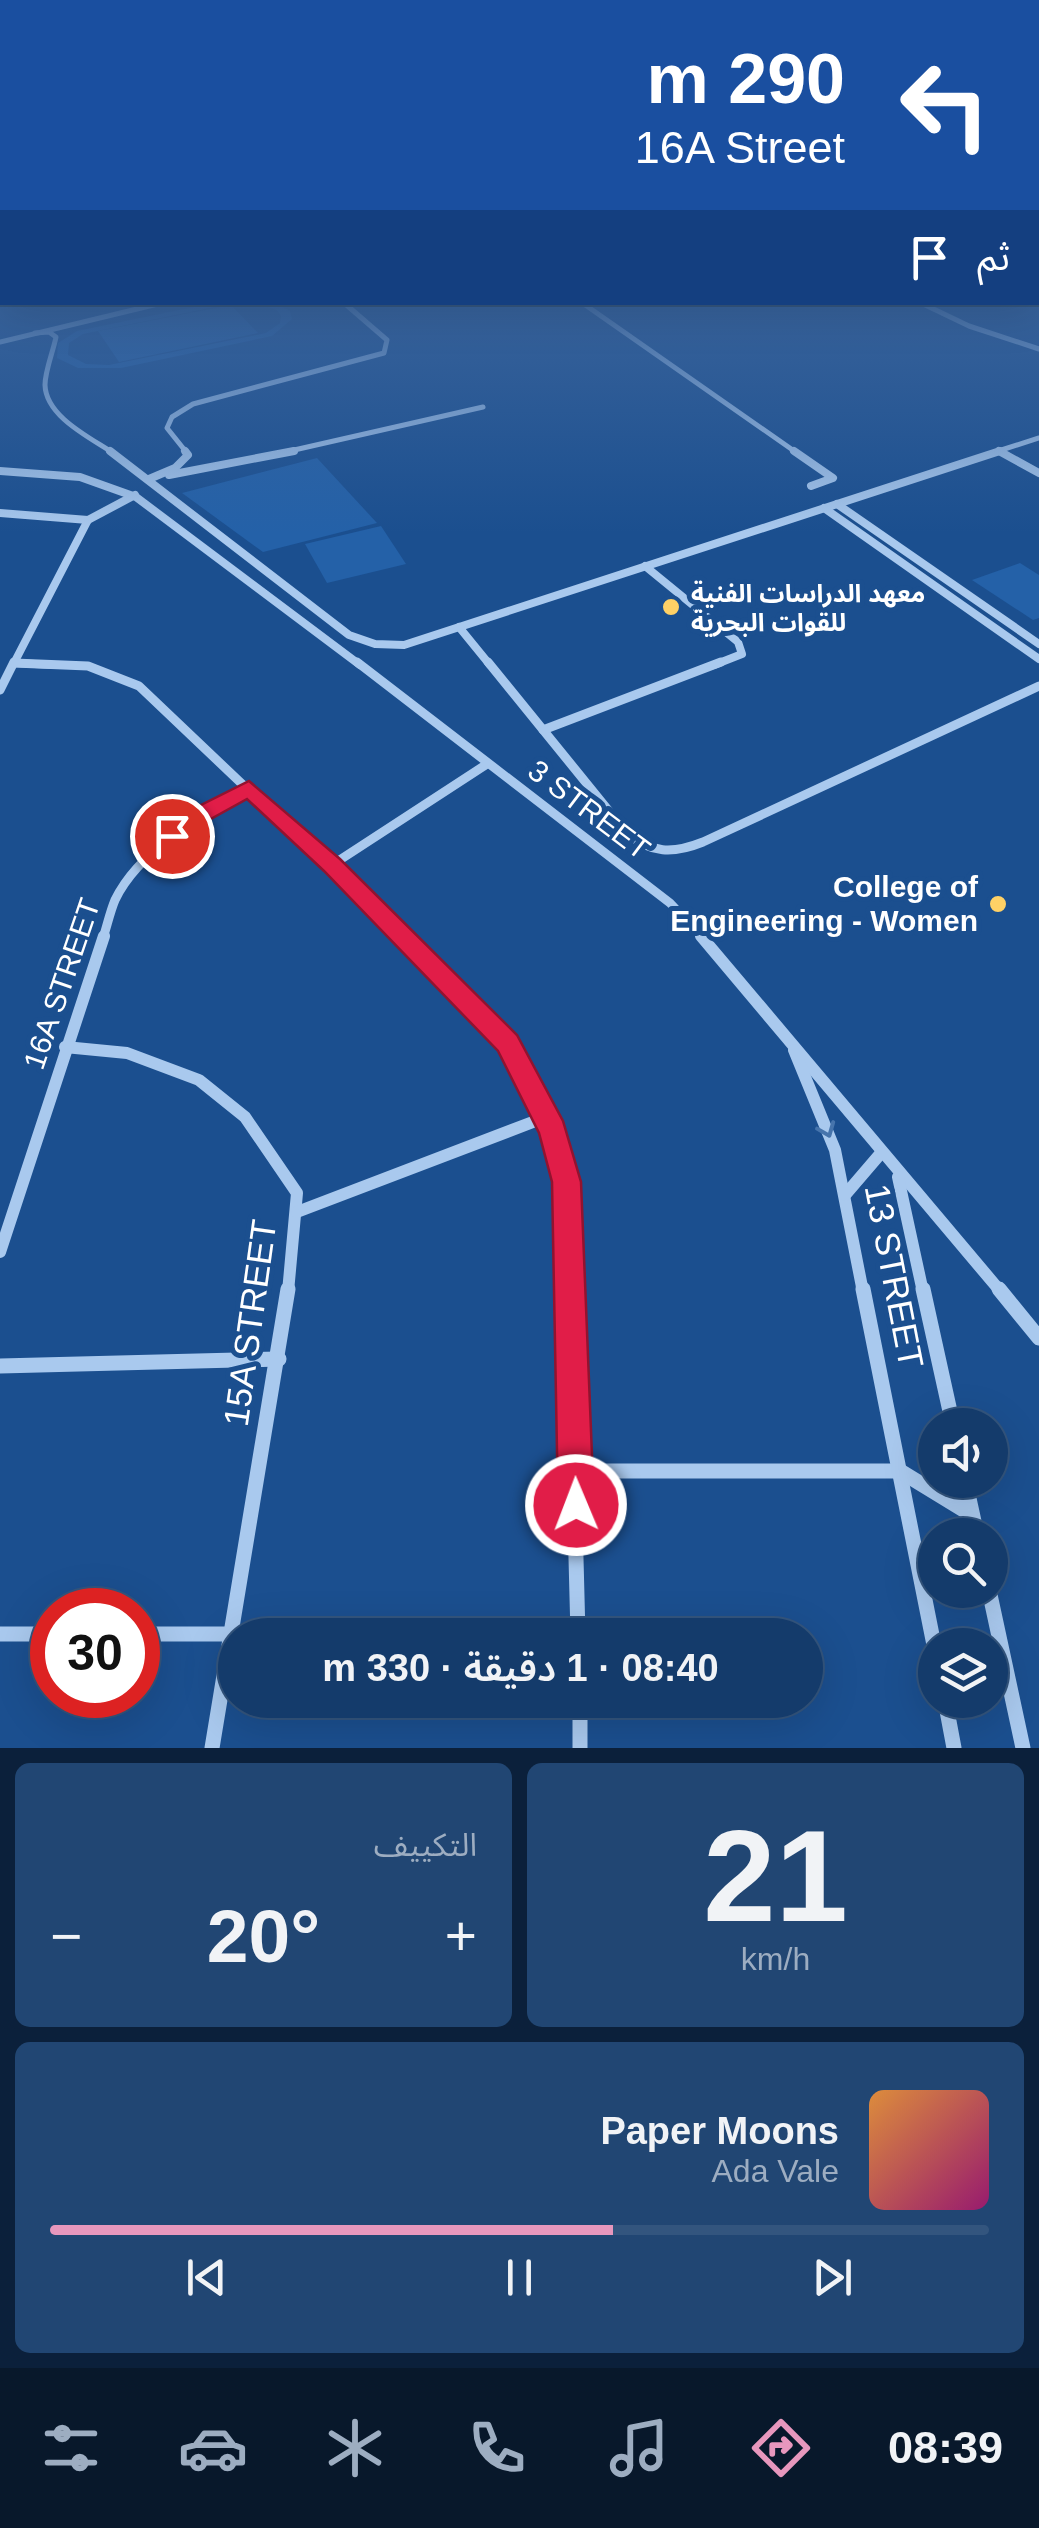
<!DOCTYPE html>
<html lang="ar">
<head>
<meta charset="utf-8">
<style>
	body { margin:0; font-family:Helvetica,"Noto Sans Arabic",sans-serif; background:#214673; color:#f1f3f6; direction:rtl; height:100vh; display:flex; flex-direction:column; font-size:38px; white-space:nowrap }
	* { box-sizing:border-box; margin:0 }
	p { font-size:32px; color:#9dadc1 }
	.icon { flex:none; width:55px; height:55px; fill:none; stroke:currentColor; stroke-width:2; stroke-linecap:round; stroke-linejoin:round }
	.map { position:relative; height:1748px; overflow:hidden; direction:ltr }
	.drawer { display:flex; flex-direction:column; gap:15px; padding:15px; background:#0b203b; flex:1 }
	.drawer>* { flex:none }
	.top-card { position:absolute; left:0px; top:0px; width:1040px; height:305px; box-shadow:0 10px 40px #0002,0 0 0 2px #33557e; direction:rtl; background:#1a4fa0; color:#fff; overflow:hidden }
	.controls { position:absolute; left:918px; top:1408px; display:grid; gap:20px }
	.controls a { display:grid; place-items:center; width:90px; height:90px; border-radius:50%; background:#143b6b; box-shadow:0 10px 40px #0002,0 0 0 2px #33557e; font-size:50px }
	.speed { position:absolute; left:30px; top:1588px; display:flex; gap:20px; font-size:50px; font-weight:700; text-align:center }
	.speed>* { display:grid; place-content:center; width:130px; height:130px; border-radius:50%; background:#143b6b; box-shadow:0 10px 40px #0002,0 0 0 2px #33557e; line-height:1 }
	.speed .limit { border:15px solid #d22; background:#fff; color:#111 }
	.pin { position:absolute; display:grid; place-items:center; width:85px; height:85px; color:#fff; margin:-42px; border:5px solid #fff; border-radius:50%; box-shadow:0 2px 10px #0007 }
	.me { position:absolute; width:110px; margin:-55px; rotate:359deg; stroke-linejoin:round; filter:drop-shadow(0 0 8px #0008) }
	.turn { display:flex; align-items:center; gap:35px; height:210px; padding:0 30px; font-size:45px }
	.turn .icon { width:130px; height:130px; stroke-width:2.5 }
	.turn b { display:block; font-size:70px; line-height:85px }
	.then { display:flex; align-items:center; height:95px; padding:0 30px; background:#0003; gap:20px; font-size:38px }
	.big { font-size:75px; font-weight:600; line-height:1.1 }
	.drawer .widget { flex:1; display:flex; flex-direction:column; justify-content:center; gap:15px; min-width:0; padding:0 35px; border-radius:15px; background:#214673 }
	.drawer .dial { align-items:center; gap:0 }
	.dial b { font-size:130px; line-height:1 }
	.song { display:flex; align-items:center; gap:30px }
	.cover { width:120px; height:120px; border-radius:15px; background:linear-gradient(135deg,hsl(30 70% 55%),hsl(320 70% 35%)) }
	.played { height:10px; border-radius:5px; background:linear-gradient(90deg,#e797bd 60%,#33557e 60%) }
	.keys { display:flex; justify-content:space-around; direction:ltr }
	.heat { display:flex; justify-content:space-between; align-items:center; font-size:55px; direction:ltr }
	.drawer .tiles { flex:1; display:grid; gap:15px; grid-template-columns:1fr 1fr }
	.widget:last-child { grid-column:span 2 }
	.trip { position:absolute; left:218px; top:1618px; width:605px; height:100px; border-radius:50px; background:#143b6b; box-shadow:0 10px 40px #0002,0 0 0 2px #33557e; font-weight:600; line-height:100px; text-align:center; direction:rtl }
	.menu { display:flex; height:160px; justify-content:space-around; align-items:center; background:#08182b; color:#9dadc1 }
	.menu .icon { width:70px; height:70px }
	.menu .active { color:#e797bd }
	.menu b { font-size:45px; color:#f1f3f6 }
	.map>svg:first-child { display:block }
</style>
</head>
<body>
<div class="map">
<svg width="1039" height="1748" viewBox="0 0 1039 1748">
	<rect width="100%" height="100%" fill="#1b4f8f"/>
	<g fill="#2461a8">
		<polygon points="213,303 234,303 83,334 69,343 68,355 86,364 109,365 266,333 280,323 281,316 277,310 255,303 275,303 290,311 292,319 272,336 121,368 78,368 57,358 58,343 77,331"/>
		<polygon points="231,305 258,333 119,362 98,331"/>
		<polygon points="317,458 377,523 263,552 182,493"/>
		<polygon points="381,526 406,564 327,583 305,544"/>
		<polygon points="1020,563 1039,575 1039,618 1033,620 972,580"/>
	</g>
	<g fill="none" stroke-linecap="round" stroke-linejoin="round">
		<g stroke="#a9c9ee" stroke-width="5">
			<polyline points="581,302 797,453"/>
			<polyline points="919,302 969,326 1039,349"/>
			<path d="M35,333L49,332L56,337C53,352 45,371 45,385C46,417 91,438 113,453"/>
			<polyline points="0,342 166,302"/>
			<polyline points="999,451 1003,453"/>
			<polyline points="187,453 167,428 172,417 193,404 384,353 387,340 343,302"/>
			<polyline points="281,453 483,407"/>
			<polyline points="992,453 1039,438"/>
		</g>
		<g stroke="#a9c9ee" stroke-width="8">
			<polyline points="110,451 349,635 375,644 404,645 1000,451"/>
			<polyline points="794,451 833,478 811,486"/>
			<polyline points="999,451 1039,473"/>
			<polyline points="0,471 80,477 136,497 360,665"/>
			<polyline points="169,475 294,451"/>
			<polyline points="149,479 175,468 188,455 185,451"/>
			<polyline points="837,504 1039,644"/>
			<polyline points="824,508 1039,659"/>
			<polyline points="0,513 88,520"/>
			<polyline points="645,566 738,642 742,654 714,665"/>
			<polyline points="459,627 490,665"/>
			<polyline points="14,663 55,665"/>
			<polyline points="13,665 88,520 135,495"/>
		</g>
		<g stroke="#a9c9ee" stroke-width="9">
			<polyline points="357,662 670,903 703,938"/>
			<path d="M488,662L626,832C651,854 673,854 703,842L1039,686"/>
			<polyline points="14,663 88,666 139,686 404,938"/>
			<polyline points="0,690 14,662"/>
			<polyline points="543,730 721,662"/>
			<polyline points="332,865 487,764"/>
			<path d="M103,938C107,926 110,912 115,900C139,850 203,814 249,788"/>
		</g>
		<g stroke="#a9c9ee" stroke-width="12">
			<path d="M401,936C471,1006 553,1078 566,1183C570,1218 568,1256 569,1292"/>
			<polyline points="701,936 1001,1292"/>
			<polyline points="65,1047 127,1053 199,1080 245,1117 297,1193 288,1292"/>
			<polyline points="794,1050 835,1150 863,1292"/>
			<polyline points="898,1177 923,1292"/>
			<polyline points="845,1195 881,1153"/>
			<polyline points="297,1212 546,1117"/>
			<polyline points="0,1252 104,936"/>
		</g>
		<g stroke="#a9c9ee" stroke-width="15">
			<polyline points="569,1289 578,1635"/>
			<polyline points="863,1289 935,1650"/>
			<polyline points="923,1289 953,1425"/>
			<polyline points="999,1289 1039,1338"/>
			<polyline points="0,1366 279,1359"/>
			<polyline points="575,1471 900,1471 972,1515"/>
			<polyline points="965,1480 977,1535"/>
			<polyline points="989,1590 1023,1748"/>
			<polyline points="0,1634 52,1634"/>
			<polyline points="138,1634 231,1634"/>
			<polyline points="580,1700 580,1748"/>
			<polyline points="945,1700 954,1748"/>
			<polyline points="212,1748 288,1289"/>
		</g>
		<rect fill="#d6e6fa" fill-rule="evenodd" x="1038" y="294" width="1" height="7"/>
	</g>
	<defs><path id="oneway-chevron" d="M-2-3.5L2.5 0L-2 3.5" fill="none" stroke-width="1.6" stroke-linecap="round" stroke-linejoin="round" transform="scale(2.5)"/></defs>
	<use stroke="#4674ac" href="#oneway-chevron" transform="translate(827 1130) rotate(68)"/>
	<linearGradient id="sky" x2="0" y2="1"><stop stop-color="#0f2b4f"/><stop offset="0.54" stop-color="#39639b"/><stop offset="1" stop-color="#39639b" stop-opacity="0"/></linearGradient>
	<rect width="1039" height="533" fill="url(#sky)"/>
	<polygon fill="#e11d48" stroke="#92132f" stroke-width="2.5" points="249,781 340,859 517,1035 563,1121 581,1182 594,1505 588,1517 576,1522 564,1517 558,1505 552,1182 539,1133 498,1051 324,871 247,799 200,825 180,842 164,842 164,831 185,813"/>
	<g fill="#ffd166" stroke="#1b4f8f" stroke-width="4">
		<circle cx="671" cy="607" r="10"/>
		<circle cx="998" cy="904" r="10"/>
	</g>
	<g text-anchor="middle" stroke-width="10" stroke-linejoin="round" paint-order="stroke">
		<g font-size="25" font-weight="bold" fill="#fff" stroke="#1b4f8f" text-anchor="start">
			<text x="691" y="602">معهد الدراسات الفنية<tspan x="691" dy="29">للقوات البحرية</tspan></text>
		</g>
		<g font-size="30" fill="#fff" stroke="#1b4f8f">
			<text transform="translate(589 810) rotate(37)" y="10">3 STREET</text>
			<text transform="translate(62 984) rotate(-71)" y="10">16A STREET</text>
		</g>
		<g font-size="30" font-weight="bold" fill="#fff" stroke="#1b4f8f" text-anchor="end">
			<text x="978" y="897">College of<tspan x="978" dy="34">Engineering - Women</tspan></text>
		</g>
		<g font-size="35" fill="#fff" stroke="#1b4f8f">
			<text transform="translate(894 1276) rotate(79)" y="12">13 STREET</text>
			<text transform="translate(250 1323) rotate(-82)" y="12">15A STREET</text>
		</g>
	</g>
</svg>
<div class="controls">
<a><svg class="icon" aria-label="sound" viewBox="0 0 24 24"><path d="M4 9h4l5-4v14l-5-4H4zM17 9q2 3 0 6"/></svg></a>
<a><svg class="icon" aria-label="search" viewBox="0 0 24 24"><circle cx="10" cy="10" r="6"/><path d="M15 15l6 6"/></svg></a>
<a><svg class="icon" aria-label="layers" viewBox="0 0 24 24"><path d="M12 4l9 5-9 5-9-5zM3 14l9 5 9-5"/></svg></a>
</div>
<div class="speed"><div class="limit">30</div></div>
<div class="pin" style="left:172px;top:836px;background:#d93025"><svg class="icon" aria-label="arrive" viewBox="0 0 24 24"><path d="M6 21V4h12l-3 4 3 4H6"/></svg></div>
<svg class="me" style="left:576px;top:1505px" viewBox="-20 -20 40 40"><circle r="17" fill="#e11d48" stroke="#fff" stroke-width="3"/><path d="M0-11L8 9 0 5-8 9z" fill="#fff"/></svg>
<div class="trip">08:40 · 1 دقيقة · 330 m</div>
<div class="top-card">
<div class="turn"><svg class="icon" aria-label="left" viewBox="0 0 24 24"><path d="M17 20v-9H6M10 6l-5 5 5 5"/></svg><div><b>290 m</b>16A Street</div></div>
<div class="then">ثم<svg class="icon" aria-label="arrive" viewBox="0 0 24 24"><path d="M6 21V4h12l-3 4 3 4H6"/></svg></div>
</div>
</div>
<section class="drawer">
<div class="tiles">
<div class="widget dial"><b>21</b><p>km/h</p></div>
<div class="widget"><p>التكييف</p>
<div class="heat"><a>−</a><b class="big">20°</b><a>+</a></div>
</div>
<div class="widget">
<div class="song"><i class="cover"></i><div><b>Paper Moons</b><p>Ada Vale</p></div></div>
<div class="played"></div>
<div class="keys"><svg class="icon" aria-label="previous" viewBox="0 0 24 24"><path d="M18 5L8 12l10 7zM5 5v14"/></svg><svg class="icon" aria-label="pause" viewBox="0 0 24 24"><path d="M8 5v14M16 5v14"/></svg><svg class="icon" aria-label="next" viewBox="0 0 24 24"><path d="M6 5l10 7-10 7zM19 5v14"/></svg></div>
</div>
</div>
</section>
<nav class="menu">
<b>08:39</b>
<svg class="icon active" aria-label="directions" viewBox="0 0 24 24"><path d="M12 3l9 9-9 9-9-9zM9 14v-3h6M13 9l2 2-2 2"/></svg>
<svg class="icon" aria-label="music" viewBox="0 0 24 24"><path d="M9 18V5l10-2v13"/><circle cx="6" cy="18" r="3"/><circle cx="16" cy="16" r="3"/></svg>
<svg class="icon" aria-label="phone" viewBox="0 0 24 24"><path d="M5 4h4l2 5-3 2q2 4 5 5l2-3 5 2v4C11 20 4 13 5 4z"/></svg>
<svg class="icon" aria-label="climate" viewBox="0 0 24 24"><path d="M12 3v18M4 7l16 10M4 17L20 7"/></svg>
<svg class="icon" aria-label="car" viewBox="0 0 24 24"><path d="M5 17H2v-5l4-1 3-4h7l3 4 3 1v5h-3M9 17h6M6 11h13"/><circle cx="7" cy="17" r="2"/><circle cx="17" cy="17" r="2"/></svg>
<svg class="icon" aria-label="filters" viewBox="0 0 24 24"><path d="M4 7h16M4 17h16"/><circle cx="9" cy="7" r="2"/><circle cx="15" cy="17" r="2"/></svg>
</nav>
</body>
</html>
